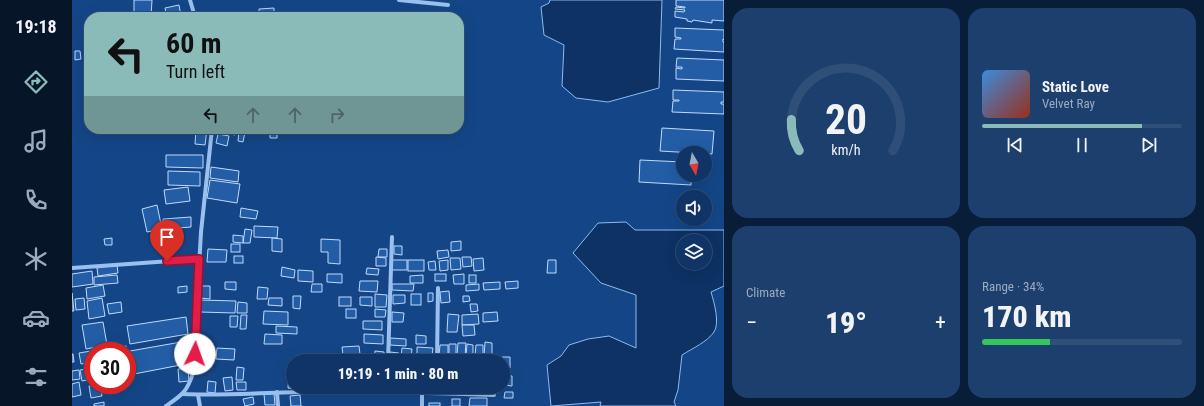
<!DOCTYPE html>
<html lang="en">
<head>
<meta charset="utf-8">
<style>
	body { margin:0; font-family:"Roboto Condensed",sans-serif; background:#1d3f6e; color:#f1f3f6; height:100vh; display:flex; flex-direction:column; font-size:15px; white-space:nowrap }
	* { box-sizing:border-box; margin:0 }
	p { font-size:13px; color:#9baabf }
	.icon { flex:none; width:22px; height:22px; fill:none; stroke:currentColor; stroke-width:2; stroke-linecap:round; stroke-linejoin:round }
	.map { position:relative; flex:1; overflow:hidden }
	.sheet { display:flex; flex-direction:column; gap:8px; padding:8px; background:#081d38; width:480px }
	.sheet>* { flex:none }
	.guide { position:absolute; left:12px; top:12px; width:380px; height:122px; border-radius:16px; box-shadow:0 4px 16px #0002,0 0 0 1px #2f4f79; background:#8bbbb9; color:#111; overflow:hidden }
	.needle { width:26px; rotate:170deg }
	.controls { position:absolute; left:604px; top:146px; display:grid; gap:8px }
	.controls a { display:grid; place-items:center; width:36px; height:36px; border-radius:50%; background:#0f3465; box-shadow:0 4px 16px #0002,0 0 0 1px #2f4f79; font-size:20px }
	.speed { position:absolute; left:12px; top:342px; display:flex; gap:8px; font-size:20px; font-weight:700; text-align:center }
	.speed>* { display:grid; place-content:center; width:52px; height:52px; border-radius:50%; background:#0f3465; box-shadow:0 4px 16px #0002,0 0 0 1px #2f4f79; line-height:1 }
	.speed .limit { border:6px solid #d22; background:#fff; color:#111 }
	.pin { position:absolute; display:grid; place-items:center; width:34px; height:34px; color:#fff; margin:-41px -17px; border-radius:50% 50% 50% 0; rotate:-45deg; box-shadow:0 0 4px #0007 }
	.pin .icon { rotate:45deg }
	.me { position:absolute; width:44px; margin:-22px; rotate:3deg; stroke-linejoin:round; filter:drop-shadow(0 0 3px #0008) }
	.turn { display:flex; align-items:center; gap:14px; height:84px; padding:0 16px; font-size:18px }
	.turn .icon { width:52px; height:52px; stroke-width:2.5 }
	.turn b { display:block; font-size:28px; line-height:34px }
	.lanes { display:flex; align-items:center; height:38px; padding:0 16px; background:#0003; justify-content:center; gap:20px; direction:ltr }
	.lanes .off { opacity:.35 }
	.big { font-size:30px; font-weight:800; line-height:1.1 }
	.sheet .card { flex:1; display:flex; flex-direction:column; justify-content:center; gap:6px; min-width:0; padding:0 14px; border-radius:16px; background:#1d3f6e }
	.sheet .dial { align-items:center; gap:0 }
	.dial svg { height:104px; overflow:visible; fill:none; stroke:#2f4f79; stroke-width:7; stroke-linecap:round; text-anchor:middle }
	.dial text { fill:#f1f3f6; stroke:none }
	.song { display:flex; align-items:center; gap:12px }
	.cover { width:48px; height:48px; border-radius:6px; background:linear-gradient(135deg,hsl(210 70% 55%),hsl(10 70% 35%)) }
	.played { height:4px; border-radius:2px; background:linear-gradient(90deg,#8bbbb9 80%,#2f4f79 80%) }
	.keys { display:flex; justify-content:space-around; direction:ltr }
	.heat { display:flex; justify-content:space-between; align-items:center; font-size:22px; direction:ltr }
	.charge { height:6px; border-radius:3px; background:linear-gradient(90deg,#34c759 34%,#2f4f79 0) }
	.sheet .tiles { flex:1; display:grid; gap:8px; grid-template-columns:repeat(2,1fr) }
	.trip { position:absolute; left:214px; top:354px; width:224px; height:40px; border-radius:20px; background:#0f3465; box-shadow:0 4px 16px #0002,0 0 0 1px #2f4f79; font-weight:800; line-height:40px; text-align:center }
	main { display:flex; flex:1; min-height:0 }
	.tabs { display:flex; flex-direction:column; width:72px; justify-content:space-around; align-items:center; background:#061528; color:#9baabf }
	.tabs .icon { width:28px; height:28px }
	.tabs .active { color:#8bbbb9 }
	.tabs b { font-size:18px; color:#f1f3f6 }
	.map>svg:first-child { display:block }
</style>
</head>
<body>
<main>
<nav class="tabs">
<b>19:18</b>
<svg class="icon active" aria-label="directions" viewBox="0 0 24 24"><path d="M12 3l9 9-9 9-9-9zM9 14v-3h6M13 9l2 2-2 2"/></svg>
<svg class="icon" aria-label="music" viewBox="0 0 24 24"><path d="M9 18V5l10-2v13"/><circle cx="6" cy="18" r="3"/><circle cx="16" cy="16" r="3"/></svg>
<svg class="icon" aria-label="phone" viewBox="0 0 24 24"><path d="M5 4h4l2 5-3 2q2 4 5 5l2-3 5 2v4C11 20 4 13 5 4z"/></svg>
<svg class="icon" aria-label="climate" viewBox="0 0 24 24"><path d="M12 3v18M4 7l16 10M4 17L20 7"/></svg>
<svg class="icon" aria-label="car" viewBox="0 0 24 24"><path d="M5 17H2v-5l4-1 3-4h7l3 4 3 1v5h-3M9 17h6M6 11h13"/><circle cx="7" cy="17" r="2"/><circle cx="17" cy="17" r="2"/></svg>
<svg class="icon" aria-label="filters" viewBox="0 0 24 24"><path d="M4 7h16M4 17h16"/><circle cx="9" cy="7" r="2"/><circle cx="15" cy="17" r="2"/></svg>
</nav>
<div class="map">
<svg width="652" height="406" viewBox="0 0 652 406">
	<rect width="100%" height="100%" fill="#144687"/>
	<g fill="#0d3263" stroke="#8bbbf2" fill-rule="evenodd">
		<polygon points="478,0 590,0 587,88 536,102 504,98 490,86 492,45 472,35 469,7 477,3"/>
		<path d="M554,222L563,230H652V286L639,292C642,302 648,323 642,332C635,342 621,348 610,355L606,390L602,402L604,406H528L529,402L479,406L475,365L489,356L497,345L516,339L537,336L564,348V295L529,283L501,253L526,223ZM611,241H633V263H611Z"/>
	</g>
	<g fill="#225da6" stroke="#bfdafb">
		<polygon points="62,0 80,0 79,17 62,17"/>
		<polygon points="604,0 652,0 652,21 640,20 640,23 621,20 620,22 615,21 615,19 603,17 603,11 612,12 613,10 603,9 604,7 613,8 613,7 604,6"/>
		<polygon points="107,5 109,16 95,17 93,8"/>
		<polygon points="202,8 202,17 187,17 187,9"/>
		<polygon points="603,28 652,30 652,40 651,39 651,42 652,42 652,52 602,49 603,39 609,39 609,38 603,37"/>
		<polygon points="3,51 8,51 9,59 3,60"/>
		<polygon points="605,58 652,60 652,81 604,79 604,68 610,69 610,67 604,67"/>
		<polygon points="601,90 652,92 652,102 649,102 649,104 652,104 652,114 600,112 601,101 607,101 607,100 601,100"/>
		<polygon points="590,128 642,131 640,154 588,151"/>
		<polygon points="124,129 135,129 133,145 123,144"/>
		<polygon points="147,129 164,129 163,135 147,131"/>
		<polygon points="198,129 205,130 205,138 198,138"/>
		<polygon points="167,131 173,132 171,142 166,141"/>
		<polygon points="146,134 157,136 155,146 144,143"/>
		<polygon points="94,155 131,155 131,168 94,167"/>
		<polygon points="568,160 611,162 611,175 619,175 619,185 567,182"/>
		<polygon points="139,167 167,171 166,182 138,178"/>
		<polygon points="96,171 128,172 128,186 96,185"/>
		<polygon points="138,180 168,184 165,203 135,198"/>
		<polygon points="116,187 118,201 94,204 92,190"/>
		<polygon points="85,205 90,229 75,232 70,209"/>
		<polygon points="169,208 186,211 184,219 168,217"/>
		<polygon points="119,217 119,227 92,229 91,219"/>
		<polygon points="182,226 206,227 205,238 182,237"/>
		<polygon points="173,229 180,230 178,243 171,243"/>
		<polygon points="161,235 171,236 171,243 161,242"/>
		<polygon points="40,238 40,245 33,245 32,239"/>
		<polygon points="200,238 210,239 210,252 200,251"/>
		<polygon points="249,239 268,240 268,264 256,263 256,252 249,252"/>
		<polygon points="389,241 389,250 379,251 379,242"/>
		<rect x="159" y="244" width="9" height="8"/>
		<polygon points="322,246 330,246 330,255 322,254"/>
		<polygon points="136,249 155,250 154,262 135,262"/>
		<polygon points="307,249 315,249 315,257 306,257"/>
		<polygon points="376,250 377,257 366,259 365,251"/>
		<rect x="162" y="256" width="9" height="7"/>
		<polygon points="304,257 314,258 314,266 304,266"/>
		<polygon points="390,257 399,257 400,266 391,267"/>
		<polygon points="378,258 388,258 389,269 379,270"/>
		<polygon points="411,258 412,270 402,271 401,259"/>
		<rect x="320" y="260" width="15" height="10"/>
		<rect x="336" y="260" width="16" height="11"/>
		<polygon points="376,260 376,270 368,271 367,261"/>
		<polygon points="476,260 484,260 484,273 475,273"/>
		<polygon points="363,261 364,270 357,270 356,262"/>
		<polygon points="45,265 46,273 26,276 25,268"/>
		<polygon points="210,267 223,270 222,278 209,276"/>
		<polygon points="295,268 307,269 306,275 294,274"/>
		<polygon points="226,270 241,271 241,282 226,281"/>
		<polygon points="20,271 21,284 0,287 0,274"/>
		<polygon points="255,274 270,274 270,283 255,282"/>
		<rect x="363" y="274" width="11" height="7"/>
		<polygon points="392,274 392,284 382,284 381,275"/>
		<polygon points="45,275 46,283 22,285 22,277"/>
		<polygon points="351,275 351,283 338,283 338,276"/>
		<rect x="397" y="275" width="7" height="8"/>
		<polygon points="288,281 306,281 305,292 287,291"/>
		<polygon points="446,281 446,288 434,289 433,282"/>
		<polygon points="153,282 164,282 164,290 153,289"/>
		<polygon points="428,282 428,289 412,290 411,283"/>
		<polygon points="240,284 250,284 250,292 239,292"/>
		<polygon points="320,284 342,284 341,291 320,290"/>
		<polygon points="407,284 407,290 394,291 394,285"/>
		<polygon points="31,285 33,296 15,299 14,288"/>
		<polygon points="115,286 115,292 106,293 106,287"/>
		<polygon points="128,286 138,286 138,299 128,298"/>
		<polygon points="186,287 196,288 195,299 185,299"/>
		<polygon points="377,291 378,302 369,303 368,292"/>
		<polygon points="0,293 2,311 0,311"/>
		<polygon points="356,293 361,293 361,301 356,302"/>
		<polygon points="303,294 315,295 314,307 303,307"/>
		<rect x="339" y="294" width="10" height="11"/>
		<polygon points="321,295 333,295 333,303 321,304"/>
		<polygon points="221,296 229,296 228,309 221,308"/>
		<polygon points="391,296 397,296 398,301 391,302"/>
		<rect x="267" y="297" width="12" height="9"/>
		<polygon points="288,297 300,297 300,306 288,305"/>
		<polygon points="12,298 13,309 4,310 3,299"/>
		<polygon points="30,298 33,316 17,319 15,301"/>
		<polygon points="197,298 210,298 210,306 196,305"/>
		<polygon points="128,300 164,301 163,313 128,312"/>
		<polygon points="49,302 50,312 37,314 35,304"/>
		<polygon points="166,302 175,303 175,313 165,313"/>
		<polygon points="398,304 405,304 406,311 399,312"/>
		<rect x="274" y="309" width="10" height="9"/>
		<polygon points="303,309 314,310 313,317 303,317"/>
		<polygon points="192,311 216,312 216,325 191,324"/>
		<polygon points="320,312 332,313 331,322 320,322"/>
		<polygon points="425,312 426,321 411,322 411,313"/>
		<polygon points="376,314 387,315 385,332 375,332"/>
		<polygon points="406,314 407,324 390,325 390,315"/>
		<polygon points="169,315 175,315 174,329 168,329"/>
		<polygon points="158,316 166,316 165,327 158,327"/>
		<polygon points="114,317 116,334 58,344 55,326"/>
		<polygon points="291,321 310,321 310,330 291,329"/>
		<polygon points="31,322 35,345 14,349 10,325"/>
		<polygon points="390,325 402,325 403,335 391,336"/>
		<polygon points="204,326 225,327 225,334 204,333"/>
		<polygon points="193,334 210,335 210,344 192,344"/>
		<polygon points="292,334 311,335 311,344 292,343"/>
		<polygon points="344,335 354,336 354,344 344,344"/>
		<polygon points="318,338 334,339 334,346 318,345"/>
		<polygon points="115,341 119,363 62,374 58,351"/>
		<polygon points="413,342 420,343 420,357 412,357"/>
		<polygon points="386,343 394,343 393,356 385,356"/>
		<polygon points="377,344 384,344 384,356 377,355"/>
		<polygon points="395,344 401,345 401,356 394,356"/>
		<polygon points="368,345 376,345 376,355 367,355"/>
		<polygon points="404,345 411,345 411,356 403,356"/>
		<polygon points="54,346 55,351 40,351 40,348"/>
		<polygon points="287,346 288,354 271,355 270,347"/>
		<polygon points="345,347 361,348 360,356 345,355"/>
		<polygon points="145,348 163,349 162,360 144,359"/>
		<polygon points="330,348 340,349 339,359 329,359"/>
		<polygon points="19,351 21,362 9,364 7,353"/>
		<polygon points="303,351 312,352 312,361 302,361"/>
		<polygon points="318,352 327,353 326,361 317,361"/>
		<polygon points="0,354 1,354 2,362 0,362"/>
		<polygon points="264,357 264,361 244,361 243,360"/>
		<rect x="369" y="357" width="6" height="4"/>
		<polygon points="430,357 438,357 438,368 431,368"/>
		<rect x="377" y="358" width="8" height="3"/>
		<polygon points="412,358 421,359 421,361 412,361"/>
		<rect x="386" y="359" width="7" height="2"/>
		<polygon points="165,367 172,368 171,380 164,380"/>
		<polygon points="20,368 21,379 10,381 8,370"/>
		<polygon points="106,369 116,369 117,381 107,382"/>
		<polygon points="7,370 8,379 0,380 0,371"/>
		<polygon points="217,373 221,373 221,387 224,387 224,389 216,388"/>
		<polygon points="432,375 440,376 440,386 432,385"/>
		<polygon points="160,377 161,390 153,391 151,378"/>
		<polygon points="136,381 144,382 143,393 135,392"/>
		<polygon points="7,382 9,395 0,397 0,384"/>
		<polygon points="164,382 174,382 174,390 165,390"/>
		<polygon points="23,385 28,385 30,396 19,398 17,386"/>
		<polygon points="326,387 336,387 336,392 326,391"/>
		<polygon points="340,387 361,387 360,391 340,391"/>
		<polygon points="368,387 388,387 388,390 368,391"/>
		<rect x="404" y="387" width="8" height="5"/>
		<polygon points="433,392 441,392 441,398 432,398"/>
		<polygon points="202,393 203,405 193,405 192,394"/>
		<polygon points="228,395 229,406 219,406 218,396"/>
		<polygon points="181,397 182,404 173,406 171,399"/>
		<polygon points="398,398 415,398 415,406 397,406"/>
		<rect x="380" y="399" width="8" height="7"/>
		<polygon points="32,402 32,406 22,406 22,404"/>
		<rect x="357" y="403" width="11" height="3"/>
	</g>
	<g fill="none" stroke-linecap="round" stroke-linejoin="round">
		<g stroke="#9ac0ef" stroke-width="4">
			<polyline points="118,0 123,17"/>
			<polyline points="327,0 376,5"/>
			<polyline points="0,268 127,259"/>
			<polyline points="316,361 320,237"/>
			<polyline points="365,361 366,288"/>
			<polyline points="205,392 206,406"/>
			<polyline points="365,393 365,387"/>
			<path d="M111,394C154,396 196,392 239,392C300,391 361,393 422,395"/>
			<polyline points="126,395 128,406"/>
			<path d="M94,406C110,395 115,392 121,373L129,232L140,129"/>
			<polyline points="350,406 350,393"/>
		</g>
	</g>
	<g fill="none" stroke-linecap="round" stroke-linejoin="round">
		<g stroke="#92132f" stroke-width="10">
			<polyline id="route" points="95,261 127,259 123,354"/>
		</g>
		<use href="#route" stroke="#e11d48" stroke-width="7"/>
	</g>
</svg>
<div class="controls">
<a><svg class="needle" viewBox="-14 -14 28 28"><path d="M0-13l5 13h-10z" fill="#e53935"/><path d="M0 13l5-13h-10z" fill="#9baabf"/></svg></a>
<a><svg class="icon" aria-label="sound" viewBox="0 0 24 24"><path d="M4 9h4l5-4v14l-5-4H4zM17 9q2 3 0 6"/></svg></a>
<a><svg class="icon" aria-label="layers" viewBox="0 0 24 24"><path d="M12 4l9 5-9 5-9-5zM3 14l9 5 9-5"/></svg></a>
</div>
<div class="speed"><div class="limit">30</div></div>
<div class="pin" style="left:95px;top:261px;background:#d93025"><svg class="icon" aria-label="arrive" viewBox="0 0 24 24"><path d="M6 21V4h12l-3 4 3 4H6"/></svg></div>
<svg class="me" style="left:123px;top:354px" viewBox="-20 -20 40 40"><circle r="19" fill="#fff"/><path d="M0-13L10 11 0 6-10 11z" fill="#e11d48"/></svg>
<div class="trip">19:19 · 1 min · 80 m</div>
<div class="guide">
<div class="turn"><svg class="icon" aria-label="left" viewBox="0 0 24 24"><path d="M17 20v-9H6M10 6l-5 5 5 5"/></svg><div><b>60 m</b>Turn left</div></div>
<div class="lanes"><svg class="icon" aria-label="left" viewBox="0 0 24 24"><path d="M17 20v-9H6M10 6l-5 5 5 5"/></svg><svg class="icon off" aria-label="ahead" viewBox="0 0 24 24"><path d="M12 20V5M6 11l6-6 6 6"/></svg><svg class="icon off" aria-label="ahead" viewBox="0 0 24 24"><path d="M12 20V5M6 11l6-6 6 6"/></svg><svg class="icon off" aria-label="right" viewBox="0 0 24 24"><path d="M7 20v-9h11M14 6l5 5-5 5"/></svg></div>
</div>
</div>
<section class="sheet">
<div class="tiles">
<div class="card dial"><svg viewBox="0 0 100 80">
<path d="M14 69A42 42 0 1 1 86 69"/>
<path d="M14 69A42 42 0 0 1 8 45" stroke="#8bbbb9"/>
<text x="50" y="56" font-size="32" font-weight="700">20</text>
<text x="50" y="72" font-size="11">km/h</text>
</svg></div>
<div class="card">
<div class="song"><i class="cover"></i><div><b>Static Love</b><p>Velvet Ray</p></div></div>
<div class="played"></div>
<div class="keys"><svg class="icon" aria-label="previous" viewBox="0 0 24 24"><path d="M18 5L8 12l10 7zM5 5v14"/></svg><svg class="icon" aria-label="pause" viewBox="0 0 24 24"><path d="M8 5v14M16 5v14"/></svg><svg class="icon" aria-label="next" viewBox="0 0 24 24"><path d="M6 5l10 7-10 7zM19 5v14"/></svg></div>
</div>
<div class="card"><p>Climate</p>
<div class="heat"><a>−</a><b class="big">19°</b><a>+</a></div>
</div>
<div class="card"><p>Range · 34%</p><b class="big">170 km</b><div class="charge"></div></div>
</div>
</section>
</main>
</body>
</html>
